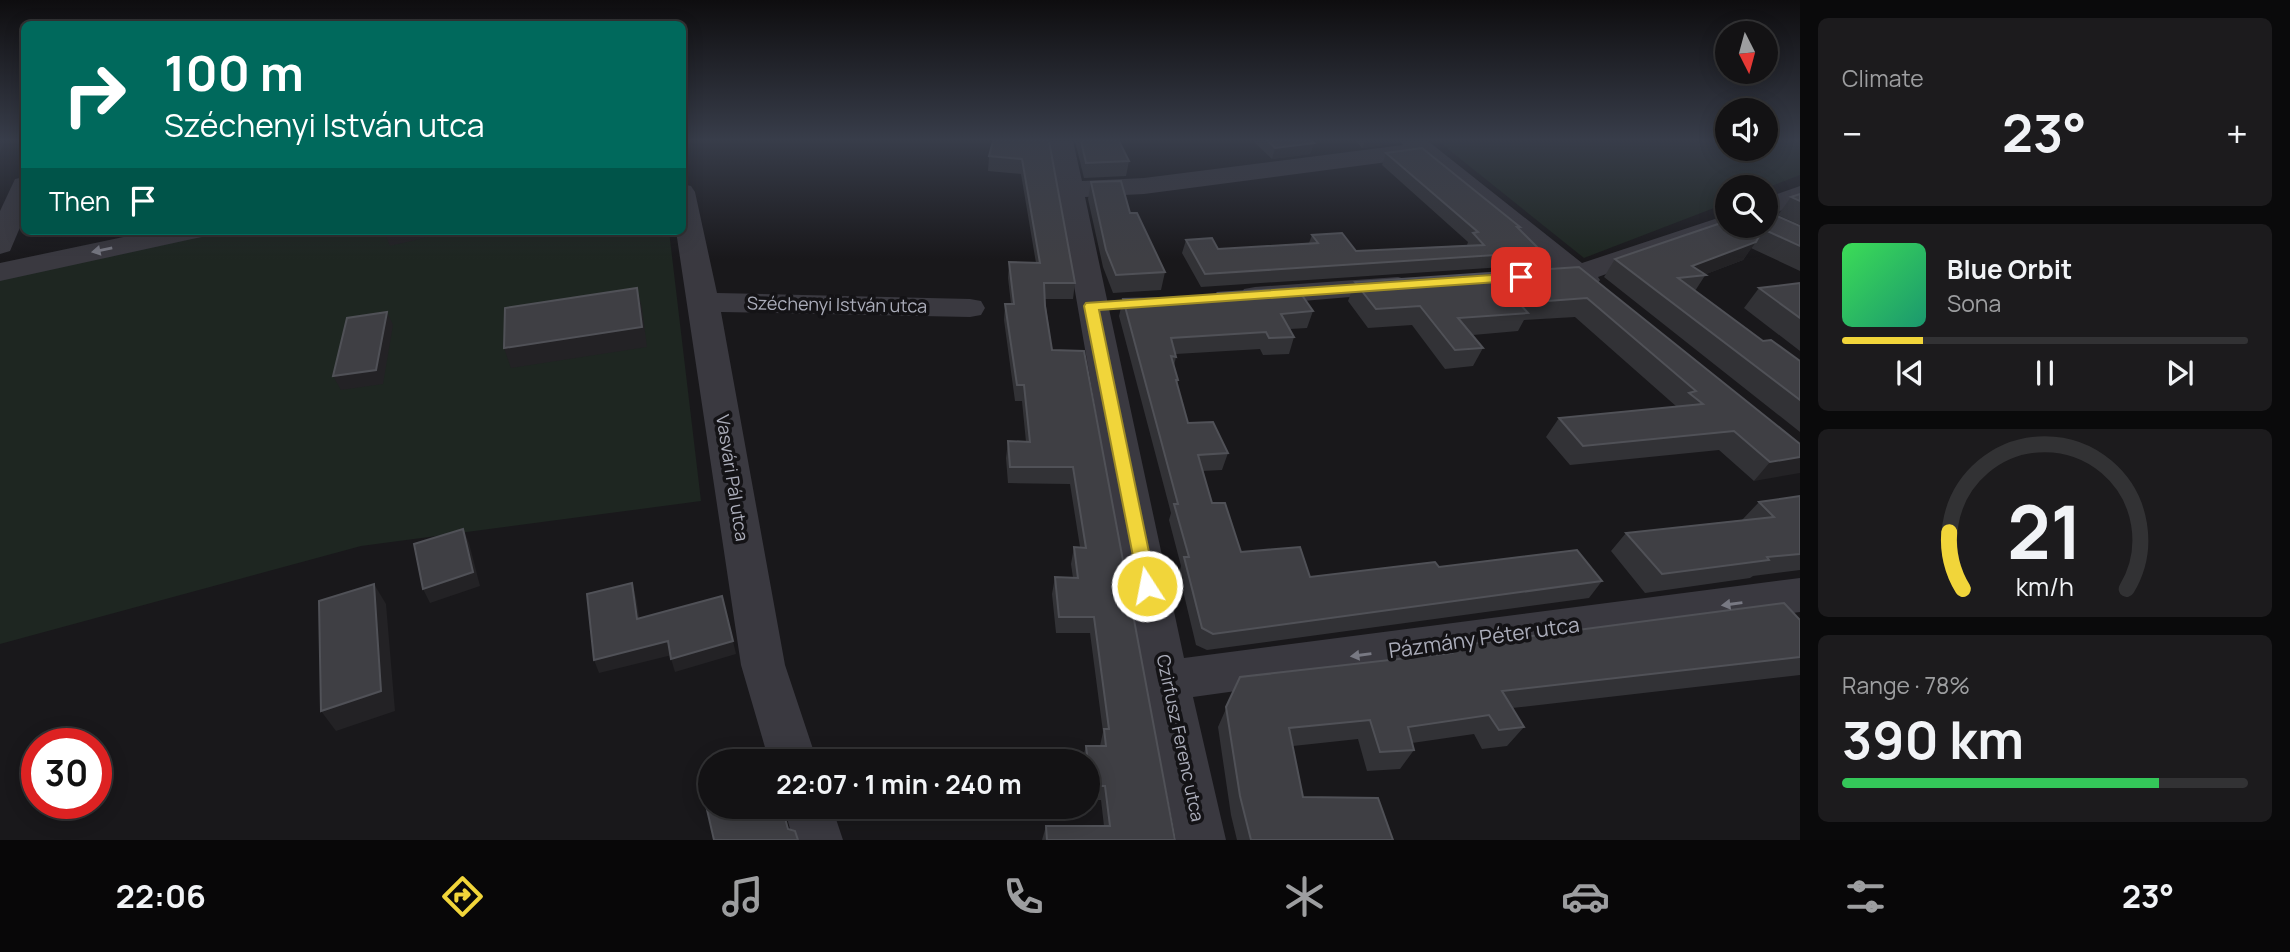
<!DOCTYPE html>
<html lang="en">
<head>
<meta charset="utf-8">
<style>
	body { margin:0; font-family:Manrope,sans-serif; background:#1c1b1d; color:#f1f3f6; height:100vh; display:flex; flex-direction:column; font-size:26px; white-space:nowrap }
	* { box-sizing:border-box; margin:0 }
	p { font-size:23px; color:#9d9ea0 }
	.icon { flex:none; width:38px; height:38px; fill:none; stroke:currentColor; stroke-width:2; stroke-linecap:round; stroke-linejoin:round }
	.map { position:relative; flex:1; overflow:hidden }
	.drawer { display:flex; flex-direction:column; gap:18px; padding:18px; background:#0a0a0b; width:490px }
	.drawer>* { flex:none }
	.hud { position:absolute; left:21px; top:21px; width:665px; height:214px; border-radius:10px; box-shadow:0 4px 18px #0003,0 0 0 2px #323234; background:#00695c; color:#fff; overflow:hidden }
	.needle { width:46px; rotate:174deg }
	.buttons { position:absolute; left:1715px; top:21px; display:grid; gap:14px }
	.buttons a { display:grid; place-items:center; width:63px; height:63px; border-radius:50%; background:#131214; box-shadow:0 4px 18px #0003,0 0 0 2px #323234; font-size:35px }
	.speed { position:absolute; left:21px; top:728px; display:flex; gap:14px; font-size:35px; font-weight:700; text-align:center }
	.speed>* { display:grid; place-content:center; width:91px; height:91px; border-radius:50%; background:#131214; box-shadow:0 4px 18px #0003,0 0 0 2px #323234; line-height:1 }
	.speed .limit { border:10px solid #d22; background:#fff; color:#111 }
	.pin { position:absolute; display:grid; place-items:center; width:60px; height:60px; color:#fff; margin:-30px; border-radius:14px; box-shadow:0 4px 10px #0006 }
	.me { position:absolute; width:77px; margin:-38px; rotate:349deg; stroke-linejoin:round; filter:drop-shadow(0 0 5px #0008) }
	.turn { display:flex; align-items:center; gap:24px; height:147px; padding:0 28px; font-size:32px }
	.turn .icon { width:91px; height:91px; stroke-width:2.5 }
	.turn b { display:block; font-size:49px; line-height:60px }
	.then { display:flex; align-items:center; height:66px; padding:0 28px; background:#0003; gap:14px; font-size:26px }
	.big { font-size:52px; font-weight:700; line-height:1.1 }
	.drawer .widget { flex:1; display:flex; flex-direction:column; justify-content:center; gap:10px; min-width:0; padding:0 24px; border-radius:10px; background:#1c1b1d }
	.drawer .dial { align-items:center; gap:0 }
	.dial svg { height:182px; overflow:visible; fill:none; stroke:#323234; stroke-width:7; stroke-linecap:round; text-anchor:middle }
	.dial text { fill:#f1f3f6; stroke:none }
	.song { display:flex; align-items:center; gap:21px }
	.cover { width:84px; height:84px; border-radius:10px; background:linear-gradient(135deg,hsl(130 70% 55%),hsl(160 70% 35%)) }
	.played { height:7px; border-radius:4px; background:linear-gradient(90deg,#f1d53a 20%,#323234 20%) }
	.keys { display:flex; justify-content:space-around; direction:ltr }
	.heat { display:flex; justify-content:space-between; align-items:center; font-size:38px; direction:ltr }
	.charge { height:10px; border-radius:5px; background:linear-gradient(90deg,#34c759 78%,#323234 0) }
	.trip { position:absolute; left:698px; top:749px; width:402px; height:70px; border-radius:35px; background:#131214; box-shadow:0 4px 18px #0003,0 0 0 2px #323234; font-weight:700; line-height:70px; text-align:center }
	.menu { display:flex; height:112px; justify-content:space-around; align-items:center; background:#080708; color:#9d9ea0 }
	.menu .icon { width:49px; height:49px }
	.menu .current { color:#f1d53a }
	.menu b { font-size:32px; color:#f1f3f6 }
	main { display:flex; flex:1; min-height:0 }
	.map>svg:first-child { display:block }
</style>
</head>
<body>
<main>
<div class="map">
<svg width="1800" height="840" viewBox="0 0 1800 840">
	<rect width="100%" height="100%" fill="#19181b"/>
	<g fill="#1e2621">
		<polygon points="1438,141 1727,141 1727,149 1766,149 1766,141 1800,141 1800,175 1766,188 1727,187 1727,203 1584,258"/>
		<polygon points="210,231 669,231 701,501 361,546 0,644 0,278"/>
	</g>
	<g fill="none" stroke-linecap="round" stroke-linejoin="round">
		<g fill="#3a3940" fill-rule="evenodd">
			<polygon points="1049,141 1073,141 1082,181 1144,178 1403,145 1400,141 1428,141 1582,263 1727,215 1727,226 1739,226 1598,277 1600,280 1596,286 1585,289 1571,283 1527,282 1523,276 1527,270 1550,266 1418,158 1144,194 1085,197 1184,658 1800,578 1800,612 1193,697 1226,840 1176,840 1126,586"/>
			<polygon points="24,177 24,218 10,251 0,254 0,211 15,179"/>
			<polygon points="682,184 691,186 695,192 717,293 970,299 981,301 985,308 981,315 970,317 721,312 785,665 817,761 769,761 741,665 676,231 682,231"/>
			<polygon points="1800,186 1800,204 1766,216 1766,198"/>
			<polygon points="152,231 206,231 202,237 192,239 0,281 0,263"/>
			<polygon points="1398,277 1409,280 1413,286 1409,292 1255,305 1244,303 1240,296 1244,289 1255,287"/>
			<polygon points="784,807 832,807 843,840 793,840"/>
		</g>
	</g>
	<g fill="#323236">
		<polygon points="1075,141 1119,141 1129,161 1126,176 1084,178"/>
		<polygon points="1253,141 1311,141 1314,143 1310,154 1272,159"/>
		<polygon points="1356,141 1399,141 1398,143 1362,148"/>
		<polygon points="1049,145 1075,283 1073,299 1045,299 1052,350 1175,840 1042,840 1046,826 1104,826 1101,800 1088,800 1088,761 1082,761 1086,746 1100,746 1103,732 1090,633 1056,633 1052,594 1055,577 1073,578 1071,564 1074,547 1080,547 1070,484 1008,483 1006,458 1008,441 1026,442 1022,401 1015,401 1004,320 1005,304 1011,304 1008,278 1009,262 1036,263 1021,174 988,171 989,156"/>
		<polygon points="1386,153 1519,229 1542,252 1535,265 1201,287 1182,253 1186,240 1218,249 1309,243 1312,235 1356,251 1467,245 1468,242 1382,165"/>
		<polygon points="1091,182 1130,213 1165,272 1161,290 1113,293 1103,267 1088,199"/>
		<polygon points="1800,194 1800,225 1778,215 1791,197"/>
		<polygon points="1766,203 1776,205 1770,214 1800,226 1800,271 1751,248 1743,260 1706,274 1695,291 1763,341 1800,361 1800,432 1604,277 1615,259 1766,226"/>
		<polygon points="1579,267 1800,444 1754,481 1719,450 1570,465 1546,437 1559,418 1677,407 1575,317 1524,320 1518,331 1473,335 1483,348 1473,366 1445,369 1412,325 1368,328 1348,301 1355,282"/>
		<polygon points="1800,283 1800,351 1744,308 1759,288"/>
		<polygon points="1218,293 1313,311 1307,328 1290,329 1294,337 1289,354 1263,355 1260,349 1176,354 1176,357 1174,366 1178,380 1177,384 1188,423 1228,453 1222,470 1202,471 1212,503 1241,552 1310,577 1439,567 1602,581 1589,598 1207,650 1196,645 1179,574 1181,566 1169,520 1171,513 1119,316 1123,299 1217,298"/>
		<polygon points="1800,496 1800,570 1753,576 1750,578 1645,593 1611,551 1626,533 1742,520 1759,502"/>
		<polygon points="1800,620 1800,675 1512,708 1524,727 1507,746 1482,749 1474,734 1412,743 1414,750 1400,769 1367,771 1358,739 1293,746 1303,797 1393,840 1237,840 1231,815 1218,727 1240,677 1443,654 1448,647"/>
	</g>
	<g fill="#232225">
		<polygon points="0,141 5,141 0,151"/>
		<polygon points="1365,141 1399,141 1398,143 1362,148"/>
		<polygon points="1314,143 1310,154 1272,159 1275,148"/>
		<polygon points="1776,205 1766,220 1766,207"/>
		<polygon points="384,231 454,231 390,246"/>
		<polygon points="1756,242 1743,260 1704,275 1692,266"/>
		<polygon points="637,288 642,308 647,347 511,368 504,348"/>
		<polygon points="387,312 393,325 383,384 341,390 333,376"/>
		<polygon points="1800,457 1800,473 1754,481 1770,462"/>
		<polygon points="463,529 469,543 480,586 430,603 423,589"/>
		<polygon points="632,583 636,597 642,633 637,619"/>
		<polygon points="374,584 386,604 395,711 336,731 321,711"/>
		<polygon points="668,641 672,655 599,673 594,660"/>
		<polygon points="733,641 736,654 675,672 671,659"/>
	</g>
	<g fill="#3f3f44" stroke="#505157" stroke-width="2">
		<polygon points="993,141 1049,141 1075,283 1044,283 1045,306 1052,350 1084,351 1175,840 1047,840 1046,826 1110,826 1105,786 1091,786 1086,746 1106,746 1104,729 1109,729 1094,617 1059,617 1055,577 1078,578 1074,547 1086,548 1073,467 1010,467 1008,441 1030,442 1024,385 1017,385 1005,304 1014,304 1009,262 1040,263 1022,159 989,156"/>
		<polygon points="1081,141 1119,141 1129,161 1086,163"/>
		<polygon points="1268,141 1311,141 1314,143 1275,148"/>
		<polygon points="1422,148 1520,227 1517,227 1542,252 1205,274 1186,240 1212,238 1218,249 1318,243 1312,235 1342,233 1356,251 1484,245 1473,233 1478,232 1386,153"/>
		<polygon points="1121,181 1130,213 1137,213 1165,272 1116,275 1106,250 1091,182"/>
		<polygon points="1800,194 1800,201 1791,197"/>
		<polygon points="1776,199 1776,205 1766,207 1766,203"/>
		<polygon points="1766,209 1768,212 1800,226 1800,246 1763,229 1756,242 1692,266 1706,275 1678,278 1763,341 1771,340 1800,361 1800,400 1615,259 1727,221 1727,226 1766,226"/>
		<polygon points="1579,267 1800,444 1800,457 1770,462 1734,431 1583,446 1559,418 1703,404 1689,393 1696,391 1587,298 1519,303 1528,313 1458,318 1483,348 1455,350 1420,306 1376,309 1355,282"/>
		<polygon points="1800,283 1800,318 1759,288"/>
		<polygon points="637,288 642,327 504,348 505,308"/>
		<polygon points="1297,288 1313,311 1281,314 1294,337 1269,338 1266,332 1171,338 1176,357 1171,356 1178,380 1176,380 1188,423 1213,422 1228,453 1198,455 1212,503 1225,503 1241,552 1300,547 1310,577 1435,562 1439,567 1577,550 1602,581 1213,634 1202,628 1184,557 1189,557 1174,504 1178,504 1123,299 1221,297 1218,293"/>
		<polygon points="387,312 376,370 333,376 347,318"/>
		<polygon points="1800,496 1800,554 1767,557 1769,560 1662,574 1626,533 1774,517 1759,502"/>
		<polygon points="463,529 473,572 423,589 414,544"/>
		<polygon points="632,583 637,619 722,596 733,641 671,659 668,641 594,660 587,594"/>
		<polygon points="374,584 381,691 321,711 319,601"/>
		<polygon points="1784,603 1800,620 1800,657 1502,691 1524,727 1499,730 1489,715 1408,727 1414,750 1380,752 1370,720 1289,728 1303,797 1378,798 1393,840 1251,840 1240,796 1226,707 1240,677 1452,653 1448,647"/>
		<polygon points="710,799 710,807 782,807 788,829 795,831 798,840 714,840 705,801"/>
	</g>
	<defs><path id="oneway-solid" d="M-6-.8H1V-3.2L6.5 0L1 3.2V.8H-6Z" transform="scale(1.75)"/></defs>
	<g fill="#787983">
		<use href="#oneway-solid" transform="translate(102 250) rotate(168)"/>
		<use href="#oneway-solid" transform="translate(1732 604) rotate(172)"/>
		<use href="#oneway-solid" transform="translate(1361 655) rotate(172)"/>
	</g>
	<linearGradient id="sky" x2="0" y2="1"><stop stop-color="#0e0d0f"/><stop offset="0.54" stop-color="#383d4a"/><stop offset="1" stop-color="#383d4a" stop-opacity="0"/></linearGradient>
	<rect width="1800" height="259" fill="url(#sky)"/>
	<polygon fill="#f1d53a" stroke="#9d8a26" stroke-width="2" points="1521,273 1528,277 1526,280 1099,310 1156,586 1147,594 1140,592 1084,306 1086,303"/>
	<g text-anchor="middle" stroke-width="7" stroke-linejoin="round" paint-order="stroke">
		<g font-size="18" fill="#abadba" stroke="#141316">
			<text transform="translate(837 305) rotate(1)" y="6">Széchenyi István utca</text>
			<text transform="translate(732 478) rotate(81)" y="6">Vasvári Pál utca</text>
			<text transform="translate(1180 738) rotate(78)" y="6">Czirfusz Ferenc utca</text>
		</g>
		<g font-size="21" fill="#abadba" stroke="#141316">
			<text transform="translate(1484 638) rotate(-8)" y="7">Pázmány Péter utca</text>
		</g>
	</g>
</svg>
<div class="buttons">
<a><svg class="needle" viewBox="-14 -14 28 28"><path d="M0-13l5 13h-10z" fill="#e53935"/><path d="M0 13l5-13h-10z" fill="#9d9ea0"/></svg></a>
<a><svg class="icon" aria-label="sound" viewBox="0 0 24 24"><path d="M4 9h4l5-4v14l-5-4H4zM17 9q2 3 0 6"/></svg></a>
<a><svg class="icon" aria-label="search" viewBox="0 0 24 24"><circle cx="10" cy="10" r="6"/><path d="M15 15l6 6"/></svg></a>
</div>
<div class="speed"><div class="limit">30</div></div>
<div class="pin" style="left:1521px;top:277px;background:#d93025"><svg class="icon" aria-label="arrive" viewBox="0 0 24 24"><path d="M6 21V4h12l-3 4 3 4H6"/></svg></div>
<svg class="me" style="left:1147px;top:586px" viewBox="-20 -20 40 40"><circle r="17" fill="#f1d53a" stroke="#fff" stroke-width="3"/><path d="M0-11L8 9 0 5-8 9z" fill="#fff"/></svg>
<div class="trip">22:07 · 1 min · 240 m</div>
<div class="hud">
<div class="turn"><svg class="icon" aria-label="right" viewBox="0 0 24 24"><path d="M7 20v-9h11M14 6l5 5-5 5"/></svg><div><b>100 m</b>Széchenyi István utca</div></div>
<div class="then">Then<svg class="icon" aria-label="arrive" viewBox="0 0 24 24"><path d="M6 21V4h12l-3 4 3 4H6"/></svg></div>
</div>
</div>
<section class="drawer">
<div class="widget"><p>Climate</p>
<div class="heat"><a>−</a><b class="big">23°</b><a>+</a></div>
</div>
<div class="widget">
<div class="song"><i class="cover"></i><div><b>Blue Orbit</b><p>Sona</p></div></div>
<div class="played"></div>
<div class="keys"><svg class="icon" aria-label="previous" viewBox="0 0 24 24"><path d="M18 5L8 12l10 7zM5 5v14"/></svg><svg class="icon" aria-label="pause" viewBox="0 0 24 24"><path d="M8 5v14M16 5v14"/></svg><svg class="icon" aria-label="next" viewBox="0 0 24 24"><path d="M6 5l10 7-10 7zM19 5v14"/></svg></div>
</div>
<div class="widget dial"><svg viewBox="0 0 100 80">
<path d="M14 69A42 42 0 1 1 86 69"/>
<path d="M14 69A42 42 0 0 1 8 44" stroke="#f1d53a"/>
<text x="50" y="56" font-size="32" font-weight="700">21</text>
<text x="50" y="72" font-size="11">km/h</text>
</svg></div>
<div class="widget"><p>Range · 78%</p><b class="big">390 km</b><div class="charge"></div></div>
</section>
</main>
<nav class="menu">
<b>22:06</b>
<svg class="icon current" aria-label="directions" viewBox="0 0 24 24"><path d="M12 3l9 9-9 9-9-9zM9 14v-3h6M13 9l2 2-2 2"/></svg>
<svg class="icon" aria-label="music" viewBox="0 0 24 24"><path d="M9 18V5l10-2v13"/><circle cx="6" cy="18" r="3"/><circle cx="16" cy="16" r="3"/></svg>
<svg class="icon" aria-label="phone" viewBox="0 0 24 24"><path d="M5 4h4l2 5-3 2q2 4 5 5l2-3 5 2v4C11 20 4 13 5 4z"/></svg>
<svg class="icon" aria-label="climate" viewBox="0 0 24 24"><path d="M12 3v18M4 7l16 10M4 17L20 7"/></svg>
<svg class="icon" aria-label="car" viewBox="0 0 24 24"><path d="M5 17H2v-5l4-1 3-4h7l3 4 3 1v5h-3M9 17h6M6 11h13"/><circle cx="7" cy="17" r="2"/><circle cx="17" cy="17" r="2"/></svg>
<svg class="icon" aria-label="filters" viewBox="0 0 24 24"><path d="M4 7h16M4 17h16"/><circle cx="9" cy="7" r="2"/><circle cx="15" cy="17" r="2"/></svg>
<b>23°</b>
</nav>
</body>
</html>
